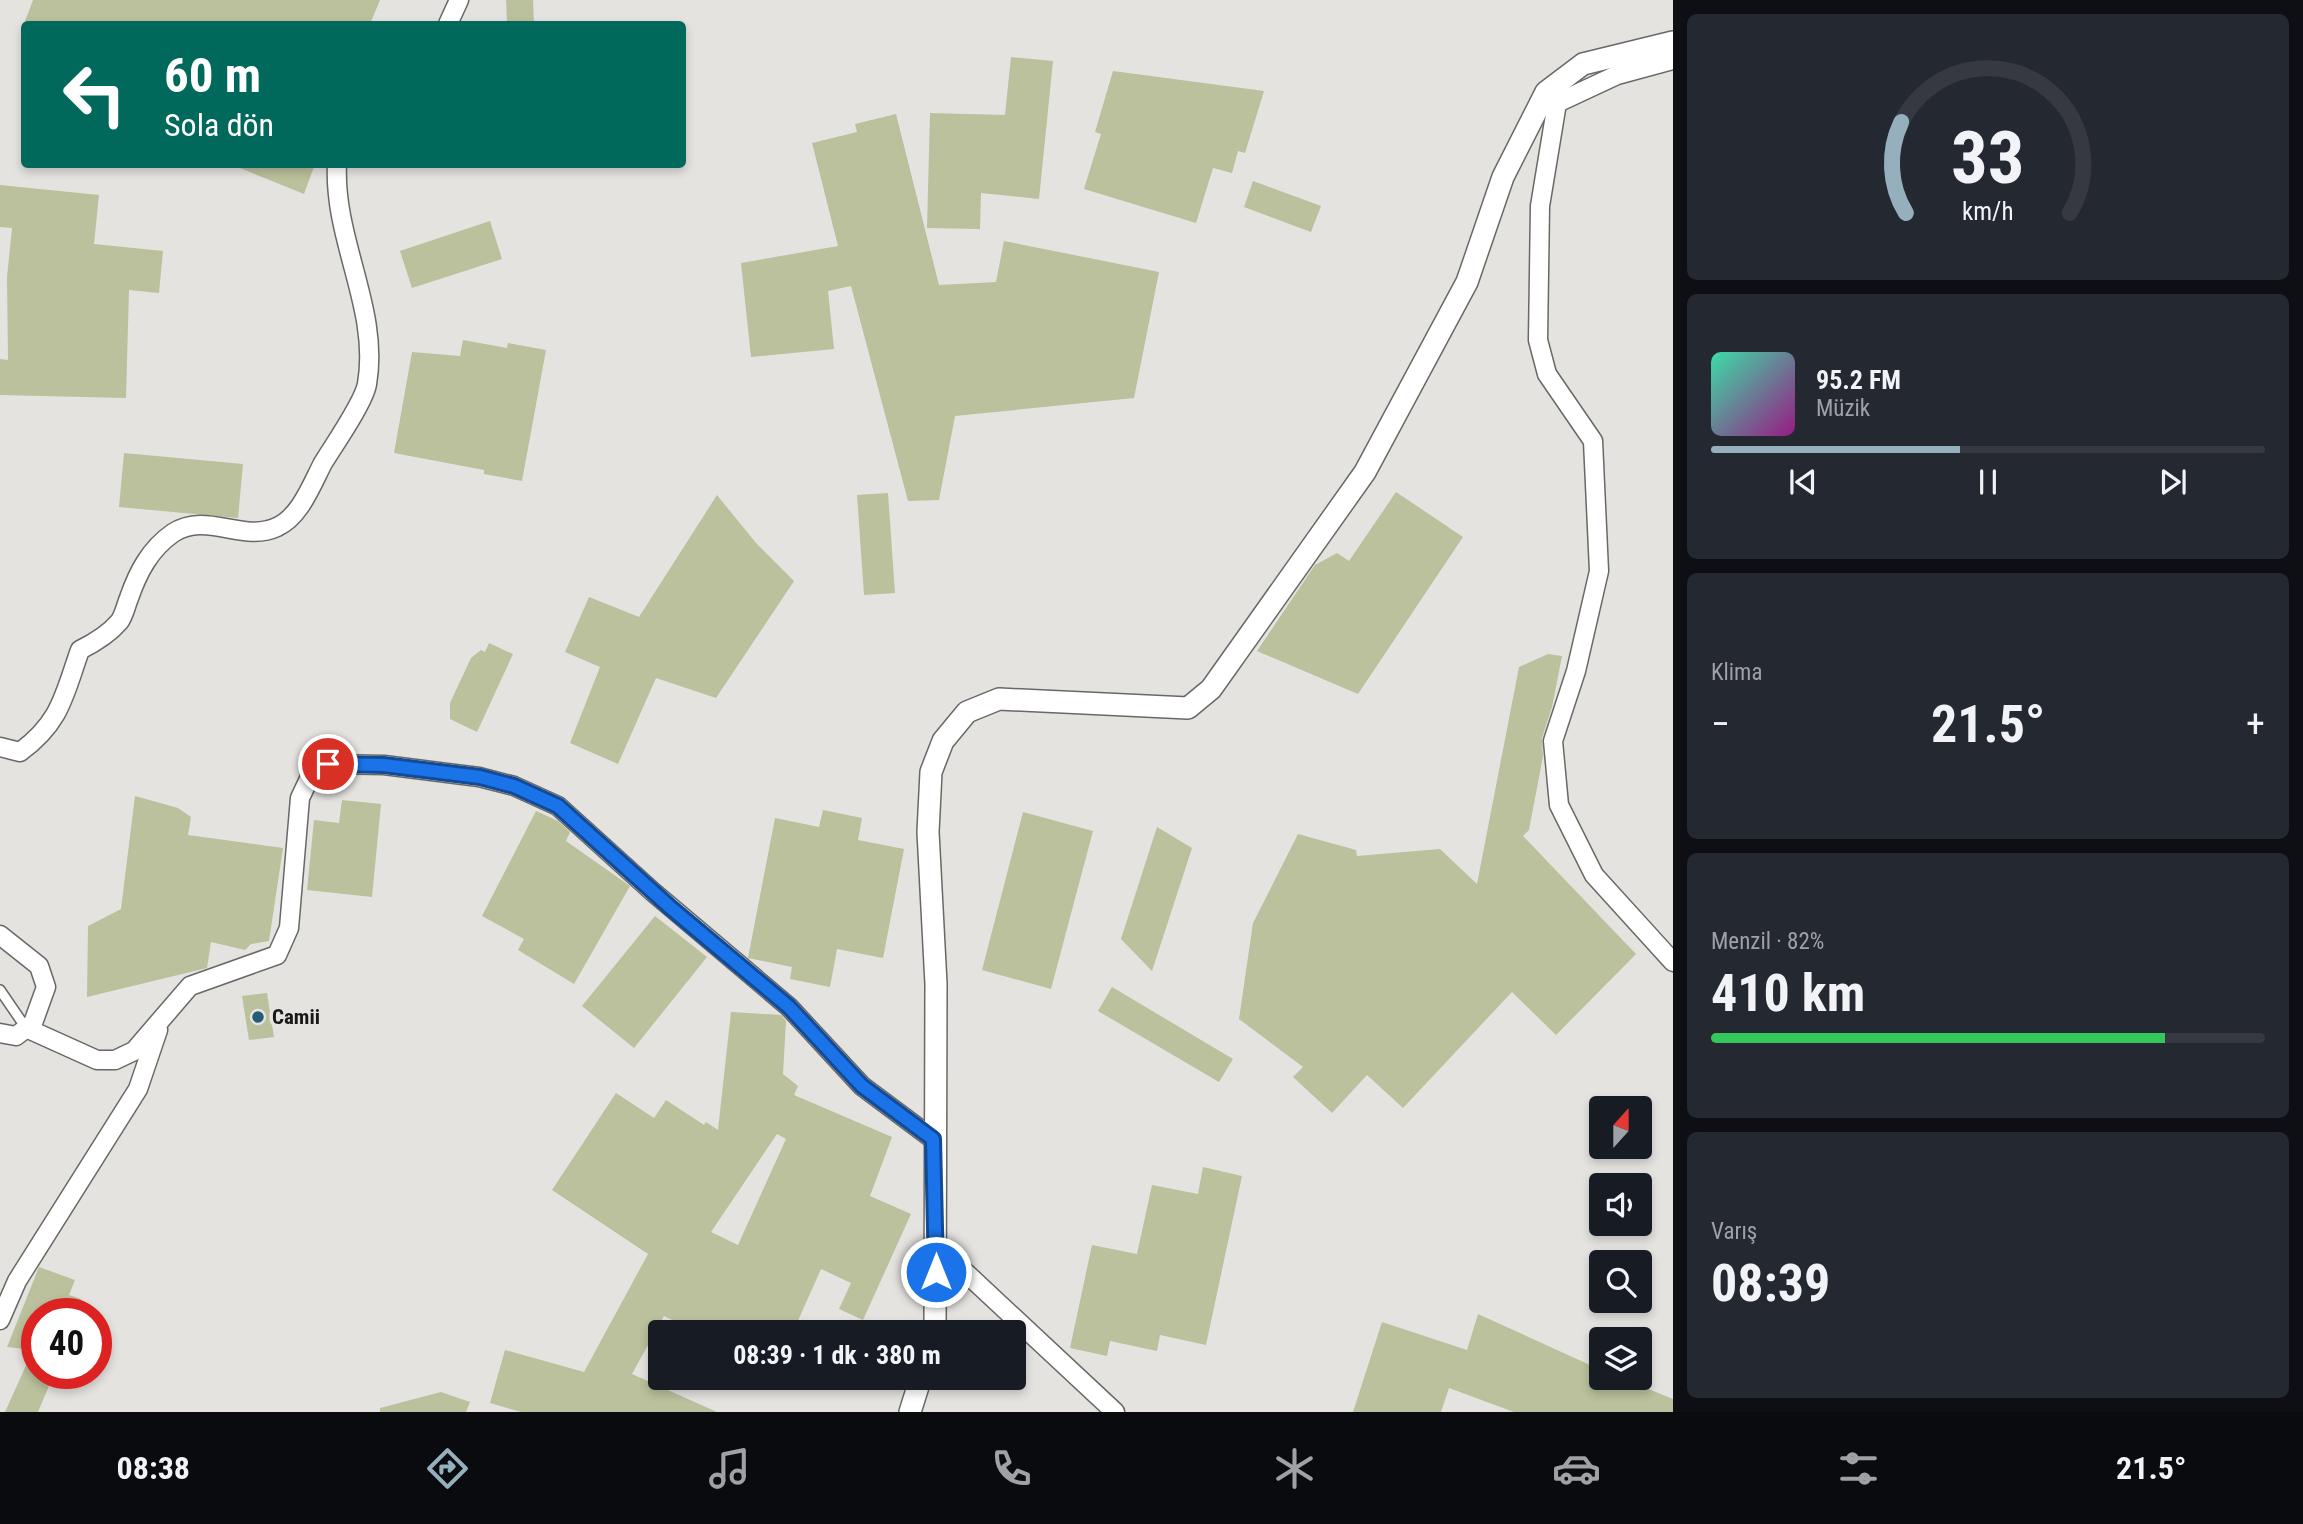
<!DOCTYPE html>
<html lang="tr">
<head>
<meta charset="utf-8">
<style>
	body { margin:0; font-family:"Roboto Condensed",sans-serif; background:#242831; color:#f1f3f6; height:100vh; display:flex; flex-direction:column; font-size:26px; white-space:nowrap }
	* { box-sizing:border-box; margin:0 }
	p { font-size:23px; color:#9ea1a6 }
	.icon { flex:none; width:38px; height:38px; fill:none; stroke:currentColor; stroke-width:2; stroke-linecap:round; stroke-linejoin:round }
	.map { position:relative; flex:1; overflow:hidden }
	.panel { display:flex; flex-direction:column; gap:14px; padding:14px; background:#0d0f14; width:630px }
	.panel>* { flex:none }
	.top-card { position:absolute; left:21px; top:21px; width:665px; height:147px; border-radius:7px; box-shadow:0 4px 10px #0003; background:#00695c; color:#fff; overflow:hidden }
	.needle { width:46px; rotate:21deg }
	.tools { position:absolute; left:1589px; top:1096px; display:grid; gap:14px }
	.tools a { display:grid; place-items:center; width:63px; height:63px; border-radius:7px; background:#171b24; box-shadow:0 4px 10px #0003; font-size:35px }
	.speed { position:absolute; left:21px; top:1298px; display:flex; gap:14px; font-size:35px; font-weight:700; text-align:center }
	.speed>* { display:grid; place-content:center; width:91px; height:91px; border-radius:50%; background:#171b24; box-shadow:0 4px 10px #0003; line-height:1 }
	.speed .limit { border:10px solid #d22; background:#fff; color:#111 }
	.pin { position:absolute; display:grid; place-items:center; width:60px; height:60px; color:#fff; margin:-30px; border:4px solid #fff; border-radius:50%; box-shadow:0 2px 7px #0007 }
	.me { position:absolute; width:77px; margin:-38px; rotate:0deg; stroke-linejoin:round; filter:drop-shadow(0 0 5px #0008) }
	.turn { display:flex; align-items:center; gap:24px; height:147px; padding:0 28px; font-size:32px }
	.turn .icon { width:91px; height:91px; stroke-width:2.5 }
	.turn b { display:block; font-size:49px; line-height:60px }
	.big { font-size:52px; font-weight:700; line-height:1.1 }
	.panel .card { flex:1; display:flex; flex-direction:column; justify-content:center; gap:10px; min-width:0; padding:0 24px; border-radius:10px; background:#242831 }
	.panel .dial { align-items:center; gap:0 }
	.dial svg { height:182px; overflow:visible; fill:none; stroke:#363941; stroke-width:7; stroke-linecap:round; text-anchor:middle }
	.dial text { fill:#f1f3f6; stroke:none }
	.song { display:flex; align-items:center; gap:21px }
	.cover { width:84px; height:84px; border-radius:10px; background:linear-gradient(135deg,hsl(160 70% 55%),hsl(310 70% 35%)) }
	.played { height:7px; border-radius:4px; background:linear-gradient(90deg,#96afbd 45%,#363941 45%) }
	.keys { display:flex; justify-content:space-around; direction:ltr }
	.heat { display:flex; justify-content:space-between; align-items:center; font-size:38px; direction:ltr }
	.charge { height:10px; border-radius:5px; background:linear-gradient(90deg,#34c759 82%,#363941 0) }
	.trip { position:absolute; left:648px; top:1320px; width:378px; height:70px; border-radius:7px; background:#171b24; box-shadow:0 4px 10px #0003; font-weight:700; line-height:70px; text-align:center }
	.tabs { display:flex; height:112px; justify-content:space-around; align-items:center; background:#090b0e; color:#9ea1a6 }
	.tabs .icon { width:49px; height:49px }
	.tabs .current { color:#96afbd }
	.tabs b { font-size:32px; color:#f1f3f6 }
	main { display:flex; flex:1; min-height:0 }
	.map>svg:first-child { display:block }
</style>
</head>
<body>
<main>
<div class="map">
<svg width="1673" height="1412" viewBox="0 0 1673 1412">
	<rect width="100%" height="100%" fill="#e5e3e0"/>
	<g fill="#bac19c" fill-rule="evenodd">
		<polygon points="33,0 380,0 370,24 34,24 25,21"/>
		<polygon points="506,0 533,0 534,24 507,24"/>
		<polygon points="1011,57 1053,61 1039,199 981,193 980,229 927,228 930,113 1005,115"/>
		<polygon points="1113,71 1264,91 1245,153 1238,151 1232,173 1213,168 1196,223 1084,189 1101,134 1095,132"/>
		<polygon points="896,114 939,285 996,282 1004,241 1159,272 1134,398 955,416 939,500 908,501 851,286 828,291 834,349 751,357 741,263 838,246 812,143 857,132 855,124"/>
		<polygon points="230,164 315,164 304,194"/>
		<polygon points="1253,181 1321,206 1311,232 1244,207"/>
		<polygon points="0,185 99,195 94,244 163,251 159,293 129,290 126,398 0,395 0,359 8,360 7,277 12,228 0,227"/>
		<polygon points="490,221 502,259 412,288 400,251"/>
		<polygon points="463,340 507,348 508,343 546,350 522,481 484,474 484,470 394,453 412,352 460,356"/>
		<polygon points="124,453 243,464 238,518 119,507"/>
		<polygon points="1396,492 1463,537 1358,694 1257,651 1315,565 1337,553 1349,561"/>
		<polygon points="888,493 895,593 864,595 857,495"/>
		<polygon points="717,495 756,543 794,581 716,698 656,678 618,764 570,743 600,667 565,652 589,597 639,617"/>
		<polygon points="489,643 513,654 477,732 450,719 450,703 471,658 481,650 485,652"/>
		<polygon points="1548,654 1562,656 1552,707 1542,738 1543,756 1529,830 1523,836 1636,954 1556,1035 1512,992 1403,1108 1367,1075 1332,1113 1293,1077 1303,1067 1239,1019 1253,923 1298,834 1356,850 1357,856 1440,849 1477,884 1519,667"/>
		<polygon points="135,796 178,808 191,817 188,835 283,848 269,941 251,944 245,950 211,942 207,968 87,997 88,926 121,909"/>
		<polygon points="342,800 381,804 372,897 307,890 314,820 339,823"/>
		<polygon points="823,810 862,818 858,840 904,849 883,958 837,949 830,987 790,979 792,967 748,958 775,818 819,827"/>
		<polygon points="536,811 558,821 570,832 566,841 630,886 574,984 518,950 524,939 482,916"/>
		<polygon points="1023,812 1093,831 1051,989 982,970"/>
		<polygon points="1157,827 1192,848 1152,971 1121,939"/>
		<polygon points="655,916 707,957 634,1048 582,1006"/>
		<polygon points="1112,987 1233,1059 1219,1082 1098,1011"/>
		<polygon points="267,993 274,1037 249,1040 242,996"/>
		<path d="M731,1012L781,1015L786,1021L783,1074L798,1086L794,1095L892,1137L870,1196L911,1214L863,1320L839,1309L851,1283L821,1269L793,1332H696L664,1316L632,1374L717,1412H521L490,1403L505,1350L584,1372L648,1254L552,1190L616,1093L654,1118L666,1100L704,1125L706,1122L718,1130ZM777,1134L786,1139L738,1245L711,1232Z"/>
		<polygon points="1203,1167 1242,1176 1206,1345 1160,1335 1157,1351 1110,1341 1107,1356 1070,1348 1092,1245 1137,1254 1152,1185 1198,1194"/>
		<polygon points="39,1267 75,1280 69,1295 81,1299 76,1314 37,1314 37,1374 54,1374 38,1412 5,1412 33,1350 7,1347"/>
		<polygon points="1478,1314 1601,1370 1601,1377 1619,1377 1673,1399 1673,1412 1514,1412 1449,1388 1441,1412 1353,1412 1382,1322 1467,1350"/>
		<polygon points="441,1392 470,1402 466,1412 380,1412 380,1408"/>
	</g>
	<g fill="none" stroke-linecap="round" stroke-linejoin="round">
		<g stroke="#6a6865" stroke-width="12">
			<polyline id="service" points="0,990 26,1028"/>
		</g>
		<g stroke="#6a6865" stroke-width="21">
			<g id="minor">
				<polyline points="448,24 459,0"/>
				<polyline points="1673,60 1617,75 1557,103 1540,206 1538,340 1547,374 1593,441 1599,571 1576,671 1553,741 1559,805 1594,875 1673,962"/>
				<path d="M0,747L20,752C61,722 64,695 80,650C94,643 108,635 119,622C124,616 126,605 129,598C138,572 150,549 173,533C206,511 243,543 277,527C300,517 312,484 323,463C334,445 364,402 367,384C380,309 333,240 337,164"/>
				<polyline points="0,935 39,966 46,987 33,1023 16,1036 0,1033"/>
				<polyline points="26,1028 97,1060 115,1060 134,1051 190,986 277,955 289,928 300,798 309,779 328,764 384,765 479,777 514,786 558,806 653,892 789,1007 862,1086 933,1139"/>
				<polyline points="936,1245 1115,1412"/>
				<polyline points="0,1320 17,1281 138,1089 158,1030"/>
			</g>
		</g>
		<g stroke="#6a6865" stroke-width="24">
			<g id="tertiary">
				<polyline points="935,1332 936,984 928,832 931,772 943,741 967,712 999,699 1188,708 1211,689 1365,472 1467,282 1503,177 1546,92 1583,64 1673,42"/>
				<polyline points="910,1412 921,1377"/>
			</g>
		</g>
		<use href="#service" stroke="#fff" stroke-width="9"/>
		<use href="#minor" stroke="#fff" stroke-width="18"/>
		<use href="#tertiary" stroke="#fff" stroke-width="21"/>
	</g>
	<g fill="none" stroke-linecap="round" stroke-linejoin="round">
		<g stroke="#114b97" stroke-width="18">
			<polyline id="route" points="328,764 384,765 480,777 514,786 558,806 671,908 789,1007 862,1086 933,1139 936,1272"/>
		</g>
		<use href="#route" stroke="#1a73e8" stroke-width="12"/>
	</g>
	<circle fill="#265c77" stroke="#e5e3e0" stroke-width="2.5" cx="258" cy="1017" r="7"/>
	<g text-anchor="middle" stroke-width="7" stroke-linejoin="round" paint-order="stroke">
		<g font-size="21" font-weight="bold" fill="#191817" stroke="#e5e3e0" text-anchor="start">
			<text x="272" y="1024">Camii</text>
		</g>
	</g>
</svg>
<div class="tools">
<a><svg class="needle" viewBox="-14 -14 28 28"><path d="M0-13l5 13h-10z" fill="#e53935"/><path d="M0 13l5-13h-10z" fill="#9ea1a6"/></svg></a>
<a><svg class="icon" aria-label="sound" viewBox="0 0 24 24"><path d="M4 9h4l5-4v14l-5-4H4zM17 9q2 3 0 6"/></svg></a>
<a><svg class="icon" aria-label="search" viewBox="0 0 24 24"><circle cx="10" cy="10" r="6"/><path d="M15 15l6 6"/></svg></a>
<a><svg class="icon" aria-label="layers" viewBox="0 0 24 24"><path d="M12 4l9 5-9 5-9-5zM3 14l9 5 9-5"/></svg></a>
</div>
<div class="speed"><div class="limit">40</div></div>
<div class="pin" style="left:328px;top:764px;background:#d93025"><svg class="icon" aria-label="arrive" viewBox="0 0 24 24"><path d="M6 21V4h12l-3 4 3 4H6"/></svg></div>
<svg class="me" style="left:936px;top:1272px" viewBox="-20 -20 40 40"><circle r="17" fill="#1a73e8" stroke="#fff" stroke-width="3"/><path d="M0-11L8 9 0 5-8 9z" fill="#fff"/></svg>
<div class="trip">08:39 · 1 dk · 380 m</div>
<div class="top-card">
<div class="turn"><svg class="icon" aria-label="left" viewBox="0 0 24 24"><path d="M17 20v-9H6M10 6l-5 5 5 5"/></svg><div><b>60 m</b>Sola dön</div></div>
</div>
</div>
<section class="panel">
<div class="card dial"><svg viewBox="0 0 100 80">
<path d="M14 69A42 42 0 1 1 86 69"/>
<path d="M14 69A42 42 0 0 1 12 29" stroke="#96afbd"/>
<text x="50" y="56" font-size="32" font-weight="700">33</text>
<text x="50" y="72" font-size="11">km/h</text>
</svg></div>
<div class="card">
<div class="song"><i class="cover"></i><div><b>95.2 FM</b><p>Müzik</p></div></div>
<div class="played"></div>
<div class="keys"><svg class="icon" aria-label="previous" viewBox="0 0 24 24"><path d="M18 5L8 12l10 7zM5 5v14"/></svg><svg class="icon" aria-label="pause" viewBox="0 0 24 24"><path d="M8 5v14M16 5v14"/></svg><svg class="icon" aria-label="next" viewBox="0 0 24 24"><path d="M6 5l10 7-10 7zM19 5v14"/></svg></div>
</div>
<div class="card"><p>Klima</p>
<div class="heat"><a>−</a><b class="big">21.5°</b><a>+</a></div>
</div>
<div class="card"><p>Menzil · 82%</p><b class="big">410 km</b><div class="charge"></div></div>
<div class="card"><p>Varış</p><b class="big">08:39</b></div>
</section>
</main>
<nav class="tabs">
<b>08:38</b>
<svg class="icon current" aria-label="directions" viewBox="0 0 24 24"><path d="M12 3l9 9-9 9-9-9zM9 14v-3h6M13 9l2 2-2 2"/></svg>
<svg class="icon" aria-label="music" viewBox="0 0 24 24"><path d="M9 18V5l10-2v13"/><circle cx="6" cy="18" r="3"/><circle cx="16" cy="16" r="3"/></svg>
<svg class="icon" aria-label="phone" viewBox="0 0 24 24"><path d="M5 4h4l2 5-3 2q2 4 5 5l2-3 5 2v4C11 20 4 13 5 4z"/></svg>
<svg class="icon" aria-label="climate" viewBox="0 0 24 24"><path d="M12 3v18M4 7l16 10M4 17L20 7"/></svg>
<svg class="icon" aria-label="car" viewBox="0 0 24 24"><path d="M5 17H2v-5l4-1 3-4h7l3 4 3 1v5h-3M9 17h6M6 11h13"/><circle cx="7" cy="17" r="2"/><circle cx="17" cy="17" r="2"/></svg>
<svg class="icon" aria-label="filters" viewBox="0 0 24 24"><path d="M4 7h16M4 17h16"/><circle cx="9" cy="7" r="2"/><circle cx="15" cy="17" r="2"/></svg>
<b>21.5°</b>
</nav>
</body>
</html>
